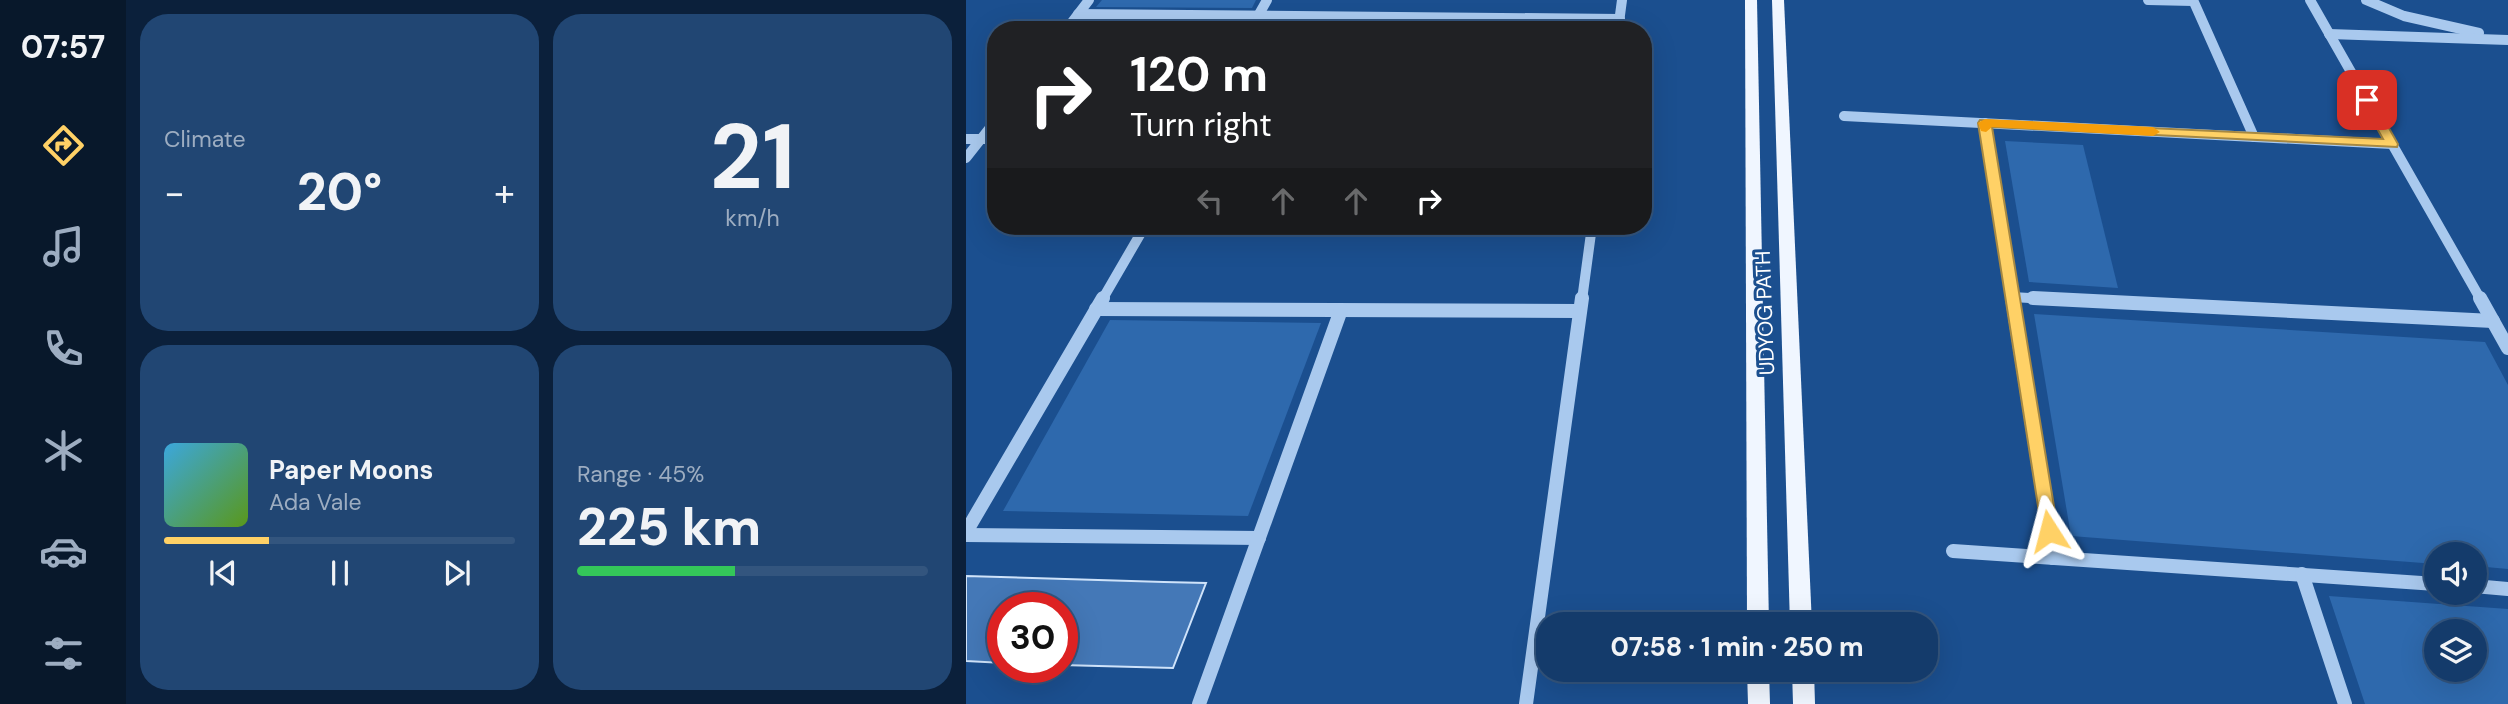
<!DOCTYPE html>
<html lang="en">
<head>
<meta charset="utf-8">
<style>
	body { margin:0; font-family:"DM Sans",sans-serif; background:#214673; color:#f1f3f6; height:100vh; display:flex; flex-direction:column; font-size:26px; white-space:nowrap }
	* { box-sizing:border-box; margin:0 }
	p { font-size:23px; color:#9dadc1 }
	.icon { flex:none; width:38px; height:38px; fill:none; stroke:currentColor; stroke-width:2; stroke-linecap:round; stroke-linejoin:round }
	.map { position:relative; flex:1; overflow:hidden }
	.drawer { display:flex; flex-direction:column; gap:14px; padding:14px; background:#0b203b; width:840px }
	.drawer>* { flex:none }
	.top-card { position:absolute; left:21px; top:21px; width:665px; height:214px; border-radius:28px; box-shadow:0 7px 28px #0002,0 0 0 2px #33557e; background:#202124; color:#fff; overflow:hidden }
	.fabs { position:absolute; left:1458px; top:542px; display:grid; gap:14px }
	.fabs a { display:grid; place-items:center; width:63px; height:63px; border-radius:50%; background:#143b6b; box-shadow:0 7px 28px #0002,0 0 0 2px #33557e; font-size:35px }
	.speed { position:absolute; left:21px; top:592px; display:flex; gap:14px; font-size:35px; font-weight:700; text-align:center }
	.speed>* { display:grid; place-content:center; width:91px; height:91px; border-radius:50%; background:#143b6b; box-shadow:0 7px 28px #0002,0 0 0 2px #33557e; line-height:1 }
	.speed .limit { border:10px solid #d22; background:#fff; color:#111 }
	.pin { position:absolute; display:grid; place-items:center; width:60px; height:60px; color:#fff; margin:-30px; border-radius:14px; box-shadow:0 4px 10px #0006 }
	.me { position:absolute; width:77px; margin:-38px; rotate:351deg; stroke-linejoin:round; filter:drop-shadow(0 0 5px #0008) }
	.turn { display:flex; align-items:center; gap:24px; height:147px; padding:0 28px; font-size:32px }
	.turn .icon { width:91px; height:91px; stroke-width:2.5 }
	.turn b { display:block; font-size:49px; line-height:60px }
	.lanes { display:flex; align-items:center; height:66px; padding:0 28px; background:#0003; justify-content:center; gap:35px; direction:ltr }
	.lanes .off { opacity:.35 }
	.big { font-size:52px; font-weight:800; line-height:1.1 }
	.drawer .tile { flex:1; display:flex; flex-direction:column; justify-content:center; gap:10px; min-width:0; padding:0 24px; border-radius:28px; background:#214673 }
	.drawer .dial { align-items:center; gap:0 }
	.dial b { font-size:91px; line-height:1 }
	.song { display:flex; align-items:center; gap:21px }
	.cover { width:84px; height:84px; border-radius:10px; background:linear-gradient(135deg,hsl(200 70% 55%),hsl(90 70% 35%)) }
	.played { height:7px; border-radius:4px; background:linear-gradient(90deg,#ffd166 30%,#33557e 30%) }
	.keys { display:flex; justify-content:space-around; direction:ltr }
	.heat { display:flex; justify-content:space-between; align-items:center; font-size:38px; direction:ltr }
	.charge { height:10px; border-radius:5px; background:linear-gradient(90deg,#34c759 45%,#33557e 0) }
	.drawer .tiles { flex:1; display:grid; gap:14px; grid-template-columns:repeat(2,1fr) }
	.trip { position:absolute; left:570px; top:612px; width:402px; height:70px; border-radius:28px; background:#143b6b; box-shadow:0 7px 28px #0002,0 0 0 2px #33557e; font-weight:800; line-height:70px; text-align:center }
	main { display:flex; flex:1; min-height:0 }
	.tab-bar { display:flex; flex-direction:column; width:126px; justify-content:space-around; align-items:center; background:#08182b; color:#9dadc1 }
	.tab-bar .icon { width:49px; height:49px }
	.tab-bar .current { color:#ffd166 }
	.tab-bar b { font-size:32px; color:#f1f3f6 }
	.map>svg:first-child { display:block }
</style>
</head>
<body>
<main>
<nav class="tab-bar">
<b>07:57</b>
<svg class="icon current" aria-label="directions" viewBox="0 0 24 24"><path d="M12 3l9 9-9 9-9-9zM9 14v-3h6M13 9l2 2-2 2"/></svg>
<svg class="icon" aria-label="music" viewBox="0 0 24 24"><path d="M9 18V5l10-2v13"/><circle cx="6" cy="18" r="3"/><circle cx="16" cy="16" r="3"/></svg>
<svg class="icon" aria-label="phone" viewBox="0 0 24 24"><path d="M5 4h4l2 5-3 2q2 4 5 5l2-3 5 2v4C11 20 4 13 5 4z"/></svg>
<svg class="icon" aria-label="climate" viewBox="0 0 24 24"><path d="M12 3v18M4 7l16 10M4 17L20 7"/></svg>
<svg class="icon" aria-label="car" viewBox="0 0 24 24"><path d="M5 17H2v-5l4-1 3-4h7l3 4 3 1v5h-3M9 17h6M6 11h13"/><circle cx="7" cy="17" r="2"/><circle cx="17" cy="17" r="2"/></svg>
<svg class="icon" aria-label="filters" viewBox="0 0 24 24"><path d="M4 7h16M4 17h16"/><circle cx="9" cy="7" r="2"/><circle cx="15" cy="17" r="2"/></svg>
</nav>
<section class="drawer">
<div class="tiles">
<div class="tile"><p>Climate</p>
<div class="heat"><a>−</a><b class="big">20°</b><a>+</a></div>
</div>
<div class="tile dial"><b>21</b><p>km/h</p></div>
<div class="tile">
<div class="song"><i class="cover"></i><div><b>Paper Moons</b><p>Ada Vale</p></div></div>
<div class="played"></div>
<div class="keys"><svg class="icon" aria-label="previous" viewBox="0 0 24 24"><path d="M18 5L8 12l10 7zM5 5v14"/></svg><svg class="icon" aria-label="pause" viewBox="0 0 24 24"><path d="M8 5v14M16 5v14"/></svg><svg class="icon" aria-label="next" viewBox="0 0 24 24"><path d="M6 5l10 7-10 7zM19 5v14"/></svg></div>
</div>
<div class="tile"><p>Range · 45%</p><b class="big">225 km</b><div class="charge"></div></div>
</div>
</section>
<div class="map">
<svg width="1542" height="704" viewBox="0 0 1542 704">
	<rect width="100%" height="100%" fill="#1b4f8f"/>
	<g fill="#2e69ad" fill-rule="evenodd">
		<polygon points="136,0 290,0 286,8 130,7"/>
		<polygon points="1039,141 1117,145 1152,288 1063,282"/>
		<polygon points="1068,314 1519,342 1542,385 1542,569 1509,566 1508,555 1470,555 1470,564 1105,536"/>
		<polygon points="144,320 355,323 282,516 37,511"/>
		<path d="M1363,596L1542,609V704H1399ZM1470,632H1508V670H1470Z"/>
	</g>
	<polygon fill="#4478b7" stroke="#cfe3fa" stroke-width="2" points="0,576 198,582 240,583 207,668 96,665 96,607 37,607 37,663 0,661"/>
	<g fill="none" stroke-linecap="round" stroke-linejoin="round">
		<g stroke="#a9c9ee" stroke-width="10">
			<polyline points="1182,0 1227,1"/>
			<polyline points="1227,0 1288,137"/>
			<polyline points="1344,0 1515,300"/>
			<polyline points="1400,0 1438,16 1513,33"/>
			<polyline points="112,14 654,19"/>
			<polyline points="292,16 301,0"/>
			<polyline points="100,30 123,0"/>
			<polyline points="652,30 656,0"/>
			<polyline points="1363,34 1542,40"/>
			<polyline points="878,116 1426,144"/>
			<polyline points="1019,123 1047,300"/>
			<polyline points="0,139 30,139"/>
			<polyline points="0,158 30,120"/>
			<polyline points="1046,297 1102,300"/>
			<polyline points="136,300 179,226"/>
			<polyline points="616,300 626,226"/>
		</g>
		<g stroke="#a9c9ee" stroke-width="14">
			<polyline points="1046,298 1087,558"/>
			<polyline points="1067,298 1527,321"/>
			<polyline points="1514,298 1542,348"/>
			<polyline points="130,309 612,311"/>
			<polyline points="0,532 137,298"/>
			<polyline points="0,535 293,538"/>
			<polyline points="987,551 1470,584"/>
			<polyline points="1336,574 1379,704"/>
			<polyline points="1508,586 1542,589"/>
			<polyline points="233,704 375,310"/>
			<polyline points="560,704 616,298"/>
		</g>
		<g fill="#f0f6ff" fill-rule="evenodd">
			<polygon points="779,0 791,0 803,625 781,625"/>
			<polygon points="806,0 818,0 846,625 824,625"/>
			<polygon points="781,670 803,670 804,704 782,704"/>
			<polygon points="826,670 848,670 849,704 827,704"/>
		</g>
	</g>
	<polygon fill="#ffd166" stroke="#a68842" stroke-width="2" points="1401,96 1407,100 1432,144 1431,147 1026,127 1092,531 1090,538 1083,540 1077,538 1012,123 1014,120 1417,139 1395,100"/>
	<polygon fill="#f59e0b" points="1019,119 1187,127 1194,132 1187,136 1026,127 1020,132 1015,131 1012,123"/>
	<g text-anchor="middle" stroke-width="6" stroke-linejoin="round" paint-order="stroke">
		<g font-size="21" fill="#fff" stroke="#1b4f8f">
			<text transform="translate(799 313) rotate(-92)" y="7">UDYOG PATH</text>
		</g>
	</g>
</svg>
<div class="fabs">
<a><svg class="icon" aria-label="sound" viewBox="0 0 24 24"><path d="M4 9h4l5-4v14l-5-4H4zM17 9q2 3 0 6"/></svg></a>
<a><svg class="icon" aria-label="layers" viewBox="0 0 24 24"><path d="M12 4l9 5-9 5-9-5zM3 14l9 5 9-5"/></svg></a>
</div>
<div class="speed"><div class="limit">30</div></div>
<div class="pin" style="left:1401px;top:100px;background:#d93025"><svg class="icon" aria-label="arrive" viewBox="0 0 24 24"><path d="M6 21V4h12l-3 4 3 4H6"/></svg></div>
<svg class="me" style="left:1083px;top:531px" viewBox="-20 -20 40 40"><path d="M0-17L14 15 0 8-14 15z" fill="#ffd166" stroke="#fff" stroke-width="4"/></svg>
<div class="trip">07:58 · 1 min · 250 m</div>
<div class="top-card">
<div class="turn"><svg class="icon" aria-label="right" viewBox="0 0 24 24"><path d="M7 20v-9h11M14 6l5 5-5 5"/></svg><div><b>120 m</b>Turn right</div></div>
<div class="lanes"><svg class="icon off" aria-label="left" viewBox="0 0 24 24"><path d="M17 20v-9H6M10 6l-5 5 5 5"/></svg><svg class="icon off" aria-label="ahead" viewBox="0 0 24 24"><path d="M12 20V5M6 11l6-6 6 6"/></svg><svg class="icon off" aria-label="ahead" viewBox="0 0 24 24"><path d="M12 20V5M6 11l6-6 6 6"/></svg><svg class="icon" aria-label="right" viewBox="0 0 24 24"><path d="M7 20v-9h11M14 6l5 5-5 5"/></svg></div>
</div>
</div>
</main>
</body>
</html>
